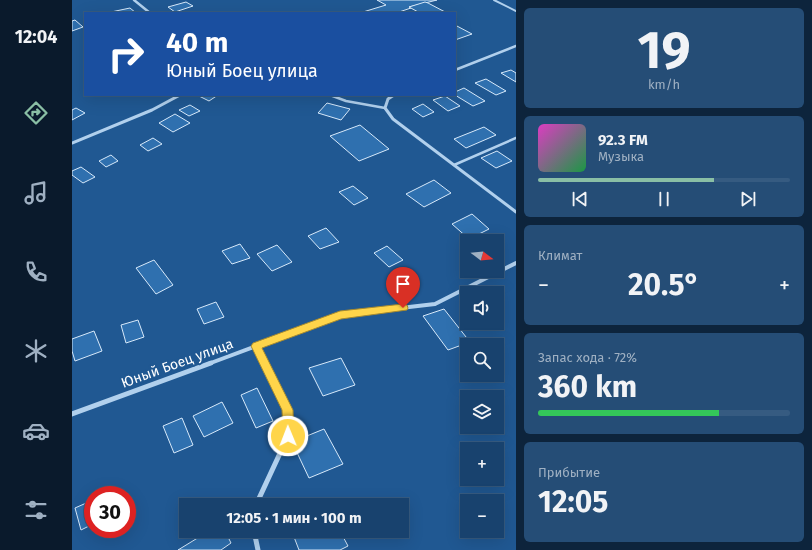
<!DOCTYPE html>
<html lang="ru">
<head>
<meta charset="utf-8">
<style>
	body { margin:0; font-family:"Fira Sans",sans-serif; background:#254d76; color:#f1f3f6; height:100vh; display:flex; flex-direction:column; font-size:15px; white-space:nowrap }
	* { box-sizing:border-box; margin:0 }
	p { font-size:13px; color:#9fb0c2 }
	.icon { flex:none; width:22px; height:22px; fill:none; stroke:currentColor; stroke-width:2; stroke-linecap:round; stroke-linejoin:round }
	.map { position:relative; flex:1; overflow:hidden }
	.details { display:flex; flex-direction:column; gap:8px; padding:8px; background:#0d243c; width:296px }
	.details>* { flex:none }
	.guide { position:absolute; left:12px; top:12px; width:372px; height:84px; border-radius:0px; box-shadow:0 4px 16px #0002,0 0 0 1px #365b81; background:#1a4fa0; color:#fff; overflow:hidden }
	.needle { width:26px; rotate:106deg }
	.tools { position:absolute; left:388px; top:234px; display:grid; gap:8px }
	.tools a { display:grid; place-items:center; width:44px; height:44px; border-radius:0px; background:#18426e; box-shadow:0 4px 16px #0002,0 0 0 1px #365b81; font-size:20px }
	.speed { position:absolute; left:12px; top:486px; display:flex; gap:8px; font-size:20px; font-weight:700; text-align:center }
	.speed>* { display:grid; place-content:center; width:52px; height:52px; border-radius:50%; background:#18426e; box-shadow:0 4px 16px #0002,0 0 0 1px #365b81; line-height:1 }
	.speed .limit { border:6px solid #d22; background:#fff; color:#111 }
	.pin { position:absolute; display:grid; place-items:center; width:34px; height:34px; color:#fff; margin:-41px -17px; border-radius:50% 50% 50% 0; rotate:-45deg; box-shadow:0 0 4px #0007 }
	.pin .icon { rotate:45deg }
	.me { position:absolute; width:44px; margin:-22px; rotate:359deg; stroke-linejoin:round; filter:drop-shadow(0 0 3px #0008) }
	.turn { display:flex; align-items:center; gap:14px; height:84px; padding:0 16px; font-size:18px }
	.turn .icon { width:52px; height:52px; stroke-width:2.5 }
	.turn b { display:block; font-size:28px; line-height:34px }
	.big { font-size:30px; font-weight:700; line-height:1.1 }
	.details .widget { flex:1; display:flex; flex-direction:column; justify-content:center; gap:6px; min-width:0; padding:0 14px; border-radius:6px; background:#254d76 }
	.details .dial { align-items:center; gap:0 }
	.dial b { font-size:52px; line-height:1 }
	.song { display:flex; align-items:center; gap:12px }
	.cover { width:48px; height:48px; border-radius:6px; background:linear-gradient(135deg,hsl(310 70% 55%),hsl(140 70% 35%)) }
	.played { height:4px; border-radius:2px; background:linear-gradient(90deg,#8abfa5 70%,#365b81 70%) }
	.keys { display:flex; justify-content:space-around; direction:ltr }
	.heat { display:flex; justify-content:space-between; align-items:center; font-size:22px; direction:ltr }
	.charge { height:6px; border-radius:3px; background:linear-gradient(90deg,#34c759 72%,#365b81 0) }
	.trip { position:absolute; left:107px; top:498px; width:230px; height:40px; border-radius:0px; background:#18426e; box-shadow:0 4px 16px #0002,0 0 0 1px #365b81; font-weight:700; line-height:40px; text-align:center }
	main { display:flex; flex:1; min-height:0 }
	.tab-bar { display:flex; flex-direction:column; width:72px; justify-content:space-around; align-items:center; background:#0a1a2c; color:#9fb0c2 }
	.tab-bar .icon { width:28px; height:28px }
	.tab-bar .on { color:#8abfa5 }
	.tab-bar b { font-size:18px; color:#f1f3f6 }
	.map>svg:first-child { display:block }
</style>
</head>
<body>
<main>
<nav class="tab-bar">
<b>12:04</b>
<svg class="icon on" aria-label="directions" viewBox="0 0 24 24"><path d="M12 3l9 9-9 9-9-9zM9 14v-3h6M13 9l2 2-2 2"/></svg>
<svg class="icon" aria-label="music" viewBox="0 0 24 24"><path d="M9 18V5l10-2v13"/><circle cx="6" cy="18" r="3"/><circle cx="16" cy="16" r="3"/></svg>
<svg class="icon" aria-label="phone" viewBox="0 0 24 24"><path d="M5 4h4l2 5-3 2q2 4 5 5l2-3 5 2v4C11 20 4 13 5 4z"/></svg>
<svg class="icon" aria-label="climate" viewBox="0 0 24 24"><path d="M12 3v18M4 7l16 10M4 17L20 7"/></svg>
<svg class="icon" aria-label="car" viewBox="0 0 24 24"><path d="M5 17H2v-5l4-1 3-4h7l3 4 3 1v5h-3M9 17h6M6 11h13"/><circle cx="7" cy="17" r="2"/><circle cx="17" cy="17" r="2"/></svg>
<svg class="icon" aria-label="filters" viewBox="0 0 24 24"><path d="M4 7h16M4 17h16"/><circle cx="9" cy="7" r="2"/><circle cx="15" cy="17" r="2"/></svg>
</nav>
<div class="map">
<svg width="444" height="550" viewBox="0 0 444 550">
	<rect width="100%" height="100%" fill="#205892"/>
	<g fill="#2f70af" stroke="#d7e9fa">
		<polygon points="305,0 365,0 337,7 339,8 324,13 293,13 291,12 314,5"/>
		<polygon points="114,2 121,6 103,12 96,7"/>
		<polygon points="353,2 356,3 375,13 348,13 337,7"/>
		<polygon points="58,8 64,13 39,12"/>
		<polygon points="3,20 11,27 0,31 0,21"/>
		<polygon points="383,25 400,34 383,40"/>
		<polygon points="439,70 444,73 444,82 429,73"/>
		<polygon points="414,79 434,91 424,95 403,83"/>
		<polygon points="392,88 413,101 401,106 383,95 383,92"/>
		<polygon points="125,95 146,95 137,101"/>
		<polygon points="373,96 388,106 376,111 361,100"/>
		<polygon points="255,103 278,109 269,120 246,113"/>
		<polygon points="351,104 362,112 351,117 340,109"/>
		<polygon points="118,105 128,111 117,116 107,110"/>
		<polygon points="4,108 13,113 0,120 0,110"/>
		<polygon points="103,114 118,123 101,132 87,123"/>
		<polygon points="288,125 317,149 287,161 258,136"/>
		<polygon points="412,127 424,135 394,148 382,139"/>
		<polygon points="81,138 90,144 76,151 68,145"/>
		<polygon points="425,151 440,161 424,168 409,158"/>
		<polygon points="39,155 46,161 34,167 27,161"/>
		<polygon points="9,167 23,177 11,183 0,175 0,171"/>
		<polygon points="362,180 379,193 352,207 334,194"/>
		<polygon points="281,186 296,198 282,205 267,192"/>
		<polygon points="400,214 417,229 397,239 380,224"/>
		<polygon points="254,228 267,242 248,249 236,236"/>
		<polygon points="168,244 178,258 160,264 150,251"/>
		<polygon points="205,245 220,262 200,271 185,254"/>
		<polygon points="315,246 331,260 317,267 302,253"/>
		<polygon points="82,260 101,285 84,294 64,268"/>
		<polygon points="144,302 152,317 132,324 125,309"/>
		<polygon points="372,309 398,342 376,350 351,316"/>
		<polygon points="66,320 72,337 54,343 49,325"/>
		<polygon points="22,331 30,351 3,361 0,351 0,339"/>
		<polygon points="269,358 283,385 251,396 237,368"/>
		<polygon points="185,388 201,421 184,428 169,395"/>
		<polygon points="150,402 161,423 132,437 121,416"/>
		<polygon points="110,418 121,445 102,453 91,426"/>
		<polygon points="252,429 271,464 237,478 220,442"/>
		<polygon points="45,489 47,495 33,495"/>
		<polygon points="21,500 21,524 9,530 3,508"/>
		<polygon points="137,531 153,531 159,543 149,550 106,550"/>
		<polygon points="235,531 268,531 276,546 268,550 227,550 222,537"/>
	</g>
	<g fill="none" stroke-linecap="round" stroke-linejoin="round">
		<g stroke="#b1d0ed" stroke-width="2">
			<polyline points="422,0 444,11"/>
			<polyline points="258,95 260,96"/>
		</g>
		<g stroke="#b1d0ed" stroke-width="2.5">
			<polyline points="258,95 274,101 313,108"/>
			<polyline points="382,165 444,138"/>
		</g>
		<g stroke="#b1d0ed" stroke-width="2.5">
			<polyline points="62,0 78,13"/>
			<polyline points="383,70 444,46"/>
		</g>
		<g stroke="#b1d0ed" stroke-width="3">
			<polyline points="322,95 316,99 313,108 321,119 444,212"/>
			<polyline points="0,143 80,110 108,95"/>
		</g>
		<g stroke="#b1d0ed" stroke-width="4">
			<polyline points="184,346 193,364"/>
			<polyline points="136,364 268,315 363,304 444,263"/>
		</g>
		<g stroke="#b1d0ed" stroke-width="5">
			<polyline points="0,414 139,363"/>
			<polyline points="184,505 216,436 216,410 192,363"/>
			<polyline points="182,531 186,550"/>
		</g>
	</g>
	<polygon fill="#ffd54a" stroke="#a68a30" points="331,304 335,305 336,308 335,310 269,319 190,348 221,410 222,436 220,440 216,441 212,440 211,436 210,410 179,346 181,343 268,311"/>
	<g text-anchor="middle" stroke-width="4" stroke-linejoin="round" paint-order="stroke">
		<g font-size="14" fill="#fff" stroke="#205892">
			<text transform="translate(105 363) rotate(-20)" y="5">Юный Боец улица</text>
		</g>
	</g>
</svg>
<div class="tools">
<a><svg class="needle" viewBox="-14 -14 28 28"><path d="M0-13l5 13h-10z" fill="#e53935"/><path d="M0 13l5-13h-10z" fill="#9fb0c2"/></svg></a>
<a><svg class="icon" aria-label="sound" viewBox="0 0 24 24"><path d="M4 9h4l5-4v14l-5-4H4zM17 9q2 3 0 6"/></svg></a>
<a><svg class="icon" aria-label="search" viewBox="0 0 24 24"><circle cx="10" cy="10" r="6"/><path d="M15 15l6 6"/></svg></a>
<a><svg class="icon" aria-label="layers" viewBox="0 0 24 24"><path d="M12 4l9 5-9 5-9-5zM3 14l9 5 9-5"/></svg></a>
<a>+</a>
<a>−</a>
</div>
<div class="speed"><div class="limit">30</div></div>
<div class="pin" style="left:331px;top:308px;background:#d93025"><svg class="icon" aria-label="arrive" viewBox="0 0 24 24"><path d="M6 21V4h12l-3 4 3 4H6"/></svg></div>
<svg class="me" style="left:216px;top:436px" viewBox="-20 -20 40 40"><circle r="17" fill="#ffd54a" stroke="#fff" stroke-width="3"/><path d="M0-11L8 9 0 5-8 9z" fill="#fff"/></svg>
<div class="trip">12:05 · 1 мин · 100 m</div>
<div class="guide">
<div class="turn"><svg class="icon" aria-label="right" viewBox="0 0 24 24"><path d="M7 20v-9h11M14 6l5 5-5 5"/></svg><div><b>40 m</b>Юный Боец улица</div></div>
</div>
</div>
<section class="details">
<div class="widget dial"><b>19</b><p>km/h</p></div>
<div class="widget">
<div class="song"><i class="cover"></i><div><b>92.3 FM</b><p>Музыка</p></div></div>
<div class="played"></div>
<div class="keys"><svg class="icon" aria-label="previous" viewBox="0 0 24 24"><path d="M18 5L8 12l10 7zM5 5v14"/></svg><svg class="icon" aria-label="pause" viewBox="0 0 24 24"><path d="M8 5v14M16 5v14"/></svg><svg class="icon" aria-label="next" viewBox="0 0 24 24"><path d="M6 5l10 7-10 7zM19 5v14"/></svg></div>
</div>
<div class="widget"><p>Климат</p>
<div class="heat"><a>−</a><b class="big">20.5°</b><a>+</a></div>
</div>
<div class="widget"><p>Запас хода · 72%</p><b class="big">360 km</b><div class="charge"></div></div>
<div class="widget"><p>Прибытие</p><b class="big">12:05</b></div>
</section>
</main>
</body>
</html>
